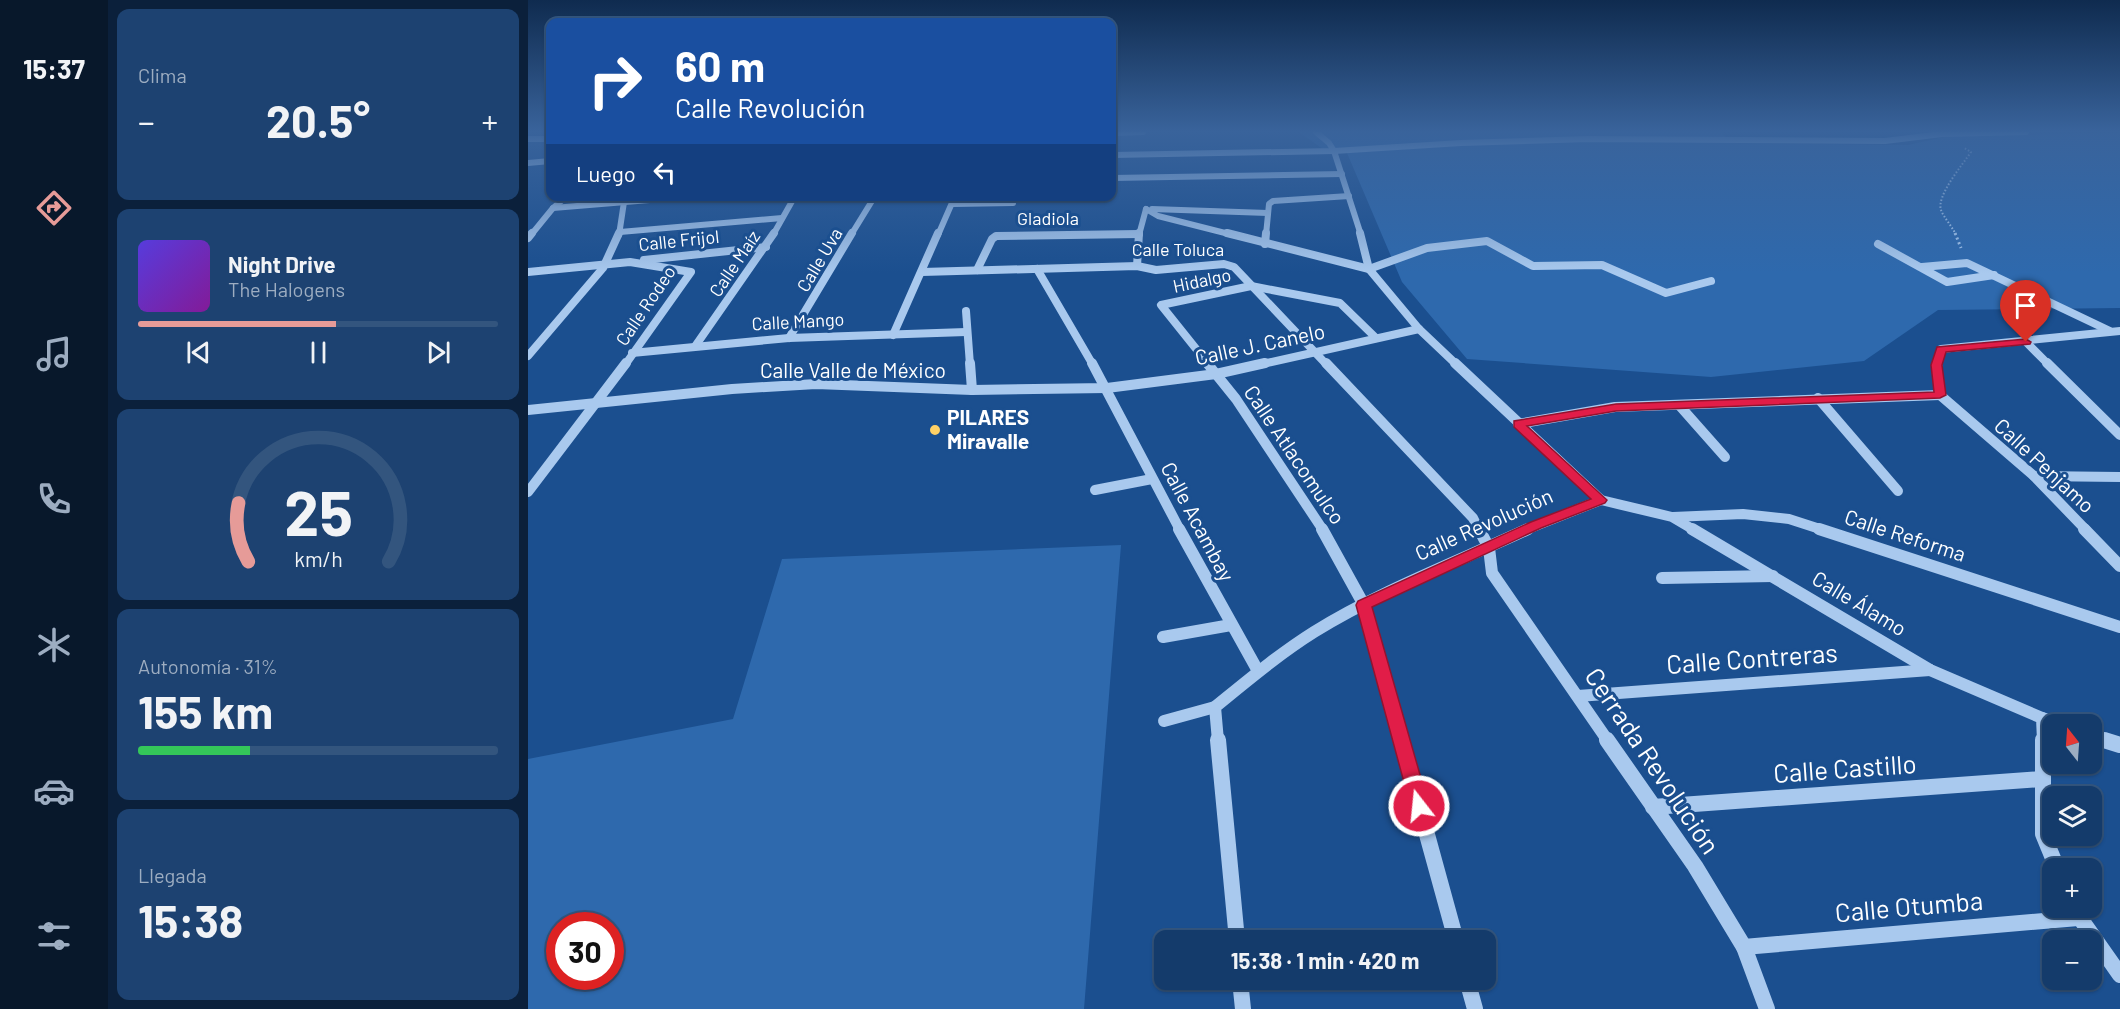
<!DOCTYPE html>
<html lang="es">
<head>
<meta charset="utf-8">
<style>
	body { margin:0; font-family:Barlow,sans-serif; background:#1d4271; color:#f1f3f6; height:100vh; display:flex; flex-direction:column; font-size:22px; white-space:nowrap }
	* { box-sizing:border-box; margin:0 }
	p { font-size:20px; color:#9dadc1 }
	.icon { flex:none; width:33px; height:33px; fill:none; stroke:currentColor; stroke-width:2; stroke-linecap:round; stroke-linejoin:round }
	.map { position:relative; flex:1; overflow:hidden }
	.side { display:flex; flex-direction:column; gap:9px; padding:9px; background:#0b203b; width:420px }
	.side>* { flex:none }
	.hud { position:absolute; left:18px; top:18px; width:570px; height:183px; border-radius:12px; box-shadow:0 2px 4px #0004,0 0 0 2px #33557e; background:#1a4fa0; color:#fff; overflow:hidden }
	.needle { width:39px; rotate:343deg }
	.fabs { position:absolute; left:1514px; top:714px; display:grid; gap:12px }
	.fabs a { display:grid; place-items:center; width:60px; height:60px; border-radius:12px; background:#143b6b; box-shadow:0 2px 4px #0004,0 0 0 2px #33557e; font-size:30px }
	.speed { position:absolute; left:18px; top:912px; display:flex; gap:12px; font-size:30px; font-weight:700; text-align:center }
	.speed>* { display:grid; place-content:center; width:78px; height:78px; border-radius:50%; background:#143b6b; box-shadow:0 2px 4px #0004,0 0 0 2px #33557e; line-height:1 }
	.speed .limit { border:9px solid #d22; background:#fff; color:#111 }
	.pin { position:absolute; display:grid; place-items:center; width:51px; height:51px; color:#fff; margin:-62px -26px; border-radius:50% 50% 50% 0; rotate:-45deg; box-shadow:0 0 6px #0007 }
	.pin .icon { rotate:45deg }
	.me { position:absolute; width:66px; margin:-33px; rotate:344deg; stroke-linejoin:round; filter:drop-shadow(0 0 4px #0008) }
	.turn { display:flex; align-items:center; gap:21px; height:126px; padding:0 30px; font-size:27px }
	.turn .icon { width:78px; height:78px; stroke-width:2.5 }
	.turn b { display:block; font-size:42px; line-height:51px }
	.then { display:flex; align-items:center; height:57px; padding:0 30px; background:#0003; gap:12px; font-size:22px }
	.big { font-size:45px; font-weight:700; line-height:1.1 }
	.side .tile { flex:1; display:flex; flex-direction:column; justify-content:center; gap:9px; min-width:0; padding:0 21px; border-radius:12px; background:#1d4271 }
	.side .dial { align-items:center; gap:0 }
	.dial svg { height:156px; overflow:visible; fill:none; stroke:#33557e; stroke-width:7; stroke-linecap:round; text-anchor:middle }
	.dial text { fill:#f1f3f6; stroke:none }
	.song { display:flex; align-items:center; gap:18px }
	.cover { width:72px; height:72px; border-radius:9px; background:linear-gradient(135deg,hsl(250 70% 55%),hsl(290 70% 35%)) }
	.played { height:6px; border-radius:3px; background:linear-gradient(90deg,#e69b98 55%,#33557e 55%) }
	.keys { display:flex; justify-content:space-around; direction:ltr }
	.heat { display:flex; justify-content:space-between; align-items:center; font-size:33px; direction:ltr }
	.charge { height:9px; border-radius:4px; background:linear-gradient(90deg,#34c759 31%,#33557e 0) }
	.trip { position:absolute; left:626px; top:930px; width:342px; height:60px; border-radius:12px; background:#143b6b; box-shadow:0 2px 4px #0004,0 0 0 2px #33557e; font-weight:700; line-height:60px; text-align:center }
	main { display:flex; flex:1; min-height:0 }
	.menu { display:flex; flex-direction:column; width:108px; justify-content:space-around; align-items:center; background:#08182b; color:#9dadc1 }
	.menu .icon { width:42px; height:42px }
	.menu .selected { color:#e69b98 }
	.menu b { font-size:27px; color:#f1f3f6 }
	.map>svg:first-child { display:block }
</style>
</head>
<body>
<main>
<nav class="menu">
<b>15:37</b>
<svg class="icon selected" aria-label="directions" viewBox="0 0 24 24"><path d="M12 3l9 9-9 9-9-9zM9 14v-3h6M13 9l2 2-2 2"/></svg>
<svg class="icon" aria-label="music" viewBox="0 0 24 24"><path d="M9 18V5l10-2v13"/><circle cx="6" cy="18" r="3"/><circle cx="16" cy="16" r="3"/></svg>
<svg class="icon" aria-label="phone" viewBox="0 0 24 24"><path d="M5 4h4l2 5-3 2q2 4 5 5l2-3 5 2v4C11 20 4 13 5 4z"/></svg>
<svg class="icon" aria-label="climate" viewBox="0 0 24 24"><path d="M12 3v18M4 7l16 10M4 17L20 7"/></svg>
<svg class="icon" aria-label="car" viewBox="0 0 24 24"><path d="M5 17H2v-5l4-1 3-4h7l3 4 3 1v5h-3M9 17h6M6 11h13"/><circle cx="7" cy="17" r="2"/><circle cx="17" cy="17" r="2"/></svg>
<svg class="icon" aria-label="filters" viewBox="0 0 24 24"><path d="M4 7h16M4 17h16"/><circle cx="9" cy="7" r="2"/><circle cx="15" cy="17" r="2"/></svg>
</nav>
<section class="side">
<div class="tile"><p>Clima</p>
<div class="heat"><a>−</a><b class="big">20.5°</b><a>+</a></div>
</div>
<div class="tile">
<div class="song"><i class="cover"></i><div><b>Night Drive</b><p>The Halogens</p></div></div>
<div class="played"></div>
<div class="keys"><svg class="icon" aria-label="previous" viewBox="0 0 24 24"><path d="M18 5L8 12l10 7zM5 5v14"/></svg><svg class="icon" aria-label="pause" viewBox="0 0 24 24"><path d="M8 5v14M16 5v14"/></svg><svg class="icon" aria-label="next" viewBox="0 0 24 24"><path d="M6 5l10 7-10 7zM19 5v14"/></svg></div>
</div>
<div class="tile dial"><svg viewBox="0 0 100 80">
<path d="M14 69A42 42 0 1 1 86 69"/>
<path d="M14 69A42 42 0 0 1 9 39" stroke="#e69b98"/>
<text x="50" y="56" font-size="32" font-weight="700">25</text>
<text x="50" y="72" font-size="11">km/h</text>
</svg></div>
<div class="tile"><p>Autonomía · 31%</p><b class="big">155 km</b><div class="charge"></div></div>
<div class="tile"><p>Llegada</p><b class="big">15:38</b></div>
</section>
<div class="map">
<svg width="1592" height="1009" viewBox="0 0 1592 1009">
	<rect width="100%" height="100%" fill="#1b4f8f"/>
	<g fill="#2e69ad" fill-rule="evenodd">
		<polygon points="771,132 1193,132 1204,143 1380,145 1421,136 1592,133 1592,308 1410,310 1336,361 1183,377 939,359 874,282 819,153 926,146 799,152"/>
		<path d="M593,545L556,1009H0V759L205,719L254,559ZM32,926H82V976H32Z"/>
	</g>
	<g fill="none" stroke-linecap="round" stroke-linejoin="round">
		<path stroke="#a9c9ee" stroke-width="2" stroke-dasharray="1.5 2" stroke-linecap="butt" d="M1428,235C1424,226 1416,218 1413,210C1408,196 1435,164 1443,152L1436,148"/>
		<polyline stroke="#a9c9ee" stroke-width="3" stroke-dasharray="2 3" stroke-linecap="butt" points="1427,233 1433,248"/>
		<g stroke="#a9c9ee" stroke-width="6">
			<polyline points="788,132 801,143 806,151 833,235"/>
			<polyline points="584,133 615,132"/>
			<polyline points="0,139 22,139"/>
			<polyline points="584,155 806,151 933,143 1060,139 1357,141 1414,134 1498,132"/>
			<polyline points="0,163 22,161"/>
			<polyline points="584,178 814,174"/>
			<polyline points="424,204 485,203"/>
			<polyline points="25,208 170,196"/>
			<polyline points="618,209 630,216 705,235"/>
			<polyline points="624,209 740,213"/>
			<polyline points="92,232 254,218"/>
			<polyline points="3,235 25,208 39,196"/>
			<polyline points="91,235 96,202"/>
			<polyline points="245,235 267,196"/>
			<polyline points="323,235 347,196"/>
			<polyline points="410,235 427,196"/>
			<polyline points="553,235 611,234"/>
			<polyline points="611,235 618,209"/>
			<polyline points="738,235 741,204 745,201 821,196"/>
		</g>
		<g stroke="#a9c9ee" stroke-width="8">
			<polyline points="699,233 841,269 899,248 959,241 1005,266 1074,265 1138,293 1183,281"/>
			<polyline points="832,233 841,269 891,329 929,365"/>
			<polyline points="0,238 4,233"/>
			<polyline points="737,244 738,233"/>
			<polyline points="1350,244 1419,282 1466,275"/>
			<polyline points="116,260 238,247"/>
			<polyline points="609,266 611,233"/>
			<polyline points="1394,267 1439,263 1582,331"/>
			<polyline points="509,269 565,365"/>
			<polyline points="449,270 464,239 468,236 611,234"/>
			<polyline points="0,272 102,262 163,272 97,365"/>
			<polyline points="394,272 609,266 628,270 696,264 706,267 799,365"/>
			<polyline points="438,311 442,365"/>
			<polyline points="365,335 410,233"/>
			<polyline points="261,338 324,233"/>
			<polyline points="1498,342 1521,365"/>
			<polyline points="168,345 246,233"/>
			<polyline points="104,353 261,338 438,332"/>
			<polyline points="0,356 75,268 91,233"/>
			<polyline points="681,365 633,305 723,286 812,303 848,338"/>
			<polyline points="730,365 891,329"/>
			<polyline points="1408,365 1413,349 1592,331"/>
		</g>
		<g stroke="#a9c9ee" stroke-width="10">
			<polyline points="442,363 444,390"/>
			<polyline points="564,363 652,530"/>
			<polyline points="679,363 708,399 795,530"/>
			<polyline points="798,363 945,518 951,530"/>
			<polyline points="927,363 1073,500 997,530"/>
			<polyline points="1409,363 1412,395"/>
			<polyline points="1519,363 1592,435"/>
			<polyline points="1412,395 1506,476 1558,530"/>
			<polyline points="1290,398 1370,491"/>
			<polyline points="1151,405 1197,457"/>
			<polyline points="0,410 204,389 288,384 444,390 579,388 688,374 737,363"/>
			<polyline points="990,424 1087,407 1412,395"/>
			<polyline points="1506,476 1592,477"/>
			<polyline points="567,490 624,479"/>
			<polyline points="0,492 98,363"/>
			<polyline points="1073,500 1144,517 1166,530"/>
			<polyline points="1145,517 1215,514 1261,519 1295,530"/>
		</g>
		<g stroke="#a9c9ee" stroke-width="12">
			<polyline points="651,529 730,671"/>
			<polyline points="794,529 836,605 873,741"/>
			<polyline points="951,529 961,548 964,573 1080,741"/>
			<polyline points="1164,529 1402,670 1514,718 1515,741"/>
			<polyline points="1291,529 1592,627"/>
			<polyline points="1556,529 1592,566"/>
			<polyline points="1134,578 1245,576"/>
			<polyline points="635,637 703,625"/>
			<polyline points="1050,696 1402,670"/>
			<polyline points="1514,718 1532,724"/>
			<polyline points="636,721 687,707"/>
			<polyline points="1563,735 1580,741"/>
			<path d="M690,741L687,707C719,681 751,654 786,632C850,592 931,561 1000,529"/>
		</g>
		<g stroke="#a9c9ee" stroke-width="16">
			<polyline points="690,740 709,940"/>
			<polyline points="873,740 928,940"/>
			<polyline points="1079,740 1167,866 1216,947 1239,1009"/>
			<polyline points="1515,740 1515,834 1529,868"/>
			<polyline points="1576,740 1592,745"/>
			<polyline points="1125,807 1513,779"/>
			<polyline points="1545,908 1592,975"/>
			<polyline points="1216,947 1550,918"/>
			<polyline points="712,980 715,1009"/>
			<polyline points="939,980 947,1009"/>
		</g>
	</g>
	<linearGradient id="sky" x2="0" y2="1"><stop stop-color="#0f2b4f"/><stop offset="0.48" stop-color="#39639b"/><stop offset="1" stop-color="#39639b" stop-opacity="0"/></linearGradient>
	<rect width="1592" height="273" fill="url(#sky)"/>
	<polygon fill="#e11d48" stroke="#92132f" stroke-width="1.5" points="1498,339 1503,342 1502,344 1418,352 1414,365 1418,395 1412,398 1088,411 999,426 1079,500 1077,503 1013,528 844,607 901,806 898,812 891,814 884,812 828,605 830,601 1003,522 1063,499 986,427 986,421 1088,404 1406,392 1403,365 1409,347"/>
	<circle fill="#ffd166" stroke="#1b4f8f" stroke-width="2" cx="407" cy="430" r="6"/>
	<g text-anchor="middle" stroke-width="6" stroke-linejoin="round" paint-order="stroke">
		<g font-size="18" fill="#fff" stroke="#1b4f8f">
			<text x="520" y="225">Gladiola</text>
			<text transform="translate(151 241) rotate(-6)" y="6">Calle Frijol</text>
			<text x="650" y="256">Calle Toluca</text>
			<text transform="translate(292 260) rotate(-59)" y="6">Calle Uva</text>
			<text transform="translate(207 264) rotate(-56)" y="6">Calle Maíz</text>
			<text transform="translate(674 281) rotate(-12)" y="6">Hidalgo</text>
			<text transform="translate(118 306) rotate(-56)" y="6">Calle Rodeo</text>
			<text transform="translate(270 322) rotate(-3)" y="6">Calle Mango</text>
		</g>
		<g font-size="21" fill="#fff" stroke="#1b4f8f">
			<text transform="translate(732 345) rotate(-12)" y="7">Calle J. Canelo</text>
			<text x="325" y="378">Calle Valle de México</text>
			<text transform="translate(766 455) rotate(56)" y="7">Calle Atlacomulco</text>
			<text transform="translate(1516 466) rotate(43)" y="7">Calle Penjamo</text>
			<text transform="translate(669 522) rotate(62)" y="7">Calle Acambay</text>
			<text transform="translate(956 525) rotate(-24)" y="7">Calle Revolución</text>
			<text transform="translate(1377 536) rotate(18)" y="7">Calle Reforma</text>
			<text transform="translate(1331 604) rotate(31)" y="7">Calle Álamo</text>
		</g>
		<g font-size="21" font-weight="bold" fill="#fff" stroke="#1b4f8f" text-anchor="start">
			<text x="419" y="425">PILARES<tspan x="419" dy="24">Miravalle</tspan></text>
		</g>
		<g font-size="26" fill="#fff" stroke="#1b4f8f">
			<text transform="translate(1224 659) rotate(-4)" y="9">Calle Contreras</text>
			<text transform="translate(1124 761) rotate(56)" y="9">Cerrada Revolución</text>
			<text transform="translate(1317 769) rotate(-4)" y="9">Calle Castillo</text>
			<text transform="translate(1381 907) rotate(-5)" y="9">Calle Otumba</text>
		</g>
	</g>
</svg>
<div class="fabs">
<a><svg class="needle" viewBox="-14 -14 28 28"><path d="M0-13l5 13h-10z" fill="#e53935"/><path d="M0 13l5-13h-10z" fill="#9dadc1"/></svg></a>
<a><svg class="icon" aria-label="layers" viewBox="0 0 24 24"><path d="M12 4l9 5-9 5-9-5zM3 14l9 5 9-5"/></svg></a>
<a>+</a>
<a>−</a>
</div>
<div class="speed"><div class="limit">30</div></div>
<div class="pin" style="left:1498px;top:342px;background:#d93025"><svg class="icon" aria-label="arrive" viewBox="0 0 24 24"><path d="M6 21V4h12l-3 4 3 4H6"/></svg></div>
<svg class="me" style="left:891px;top:806px" viewBox="-20 -20 40 40"><circle r="17" fill="#e11d48" stroke="#fff" stroke-width="3"/><path d="M0-11L8 9 0 5-8 9z" fill="#fff"/></svg>
<div class="trip">15:38 · 1 min · 420 m</div>
<div class="hud">
<div class="turn"><svg class="icon" aria-label="right" viewBox="0 0 24 24"><path d="M7 20v-9h11M14 6l5 5-5 5"/></svg><div><b>60 m</b>Calle Revolución</div></div>
<div class="then">Luego<svg class="icon" aria-label="left" viewBox="0 0 24 24"><path d="M17 20v-9H6M10 6l-5 5 5 5"/></svg></div>
</div>
</div>
</main>
</body>
</html>
